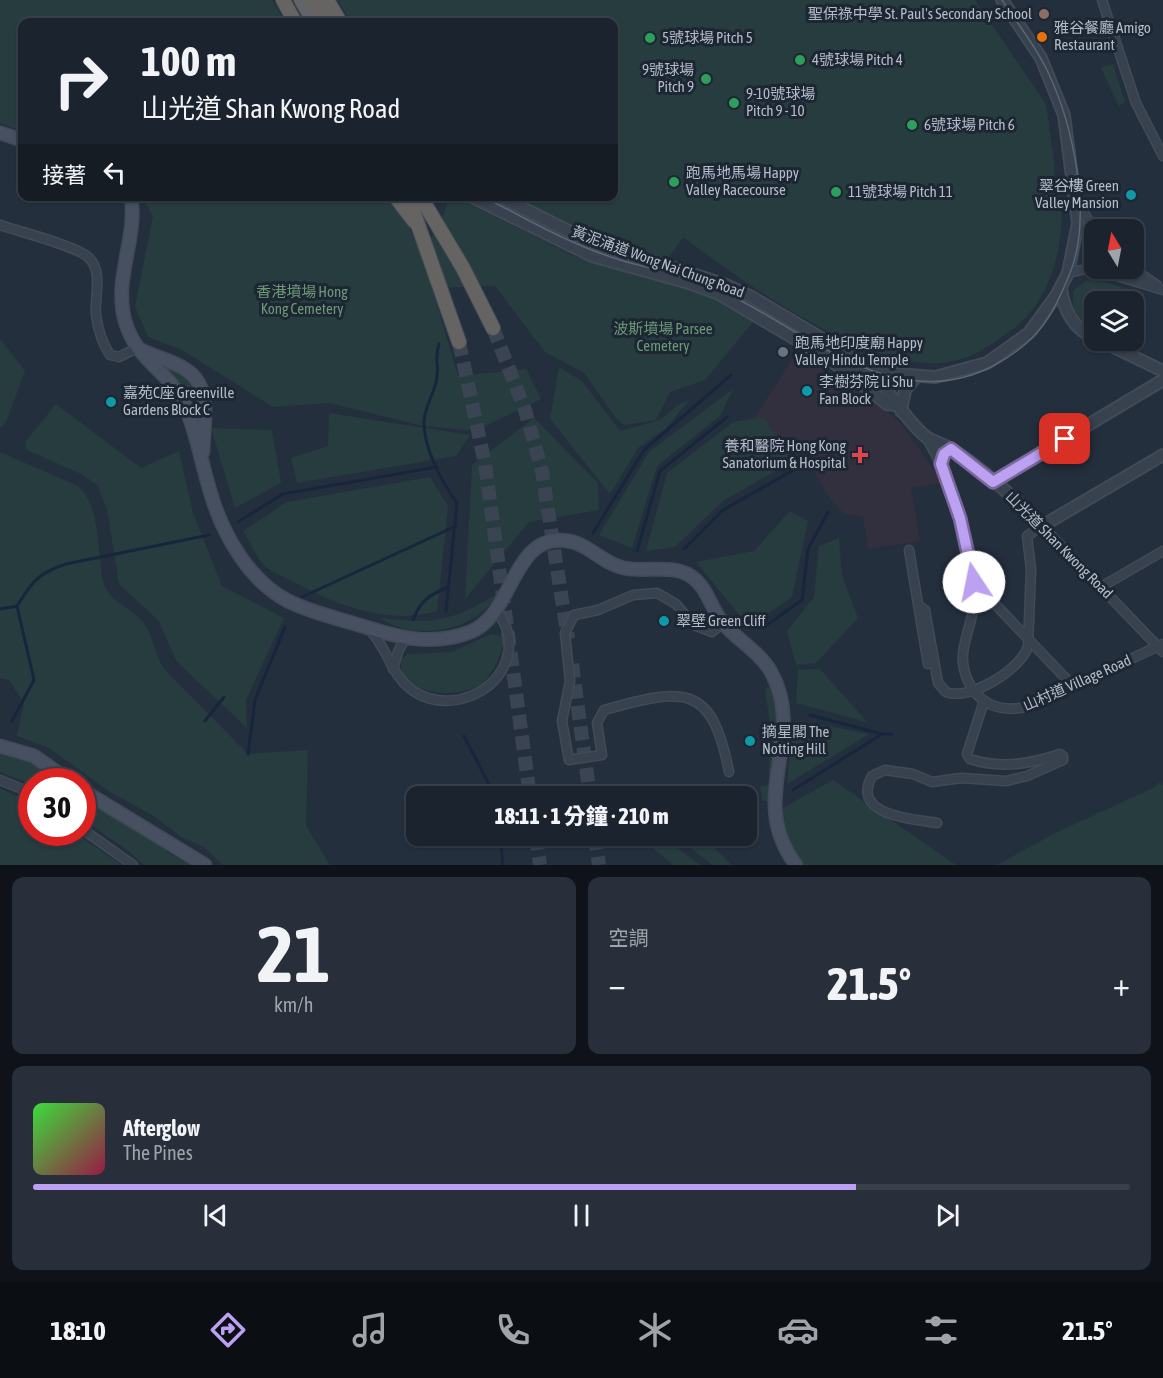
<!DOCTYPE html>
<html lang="zh-TW">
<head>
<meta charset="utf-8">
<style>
	body { margin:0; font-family:"Asap Condensed","Noto Sans TC",sans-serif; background:#282f3a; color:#f1f3f6; height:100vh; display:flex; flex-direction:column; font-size:22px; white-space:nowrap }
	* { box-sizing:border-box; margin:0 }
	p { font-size:20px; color:#a0a4aa }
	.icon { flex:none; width:33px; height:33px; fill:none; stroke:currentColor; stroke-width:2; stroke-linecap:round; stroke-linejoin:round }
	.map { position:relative; height:865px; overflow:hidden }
	.sheet { display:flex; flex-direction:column; gap:12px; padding:12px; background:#0f1319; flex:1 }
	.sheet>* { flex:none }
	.hud { position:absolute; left:18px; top:18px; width:600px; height:183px; border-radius:12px; box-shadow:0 2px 4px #0004,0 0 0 2px #39404a; background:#1b232e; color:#f1f3f6; overflow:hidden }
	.needle { width:39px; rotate:350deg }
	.buttons { position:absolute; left:1084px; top:219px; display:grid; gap:12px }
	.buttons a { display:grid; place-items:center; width:60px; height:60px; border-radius:12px; background:#1b232e; box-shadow:0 2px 4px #0004,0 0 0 2px #39404a; font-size:30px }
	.speed { position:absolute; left:18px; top:768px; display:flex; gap:12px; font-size:30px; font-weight:700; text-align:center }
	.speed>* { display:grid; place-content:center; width:78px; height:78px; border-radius:50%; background:#1b232e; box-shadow:0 2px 4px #0004,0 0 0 2px #39404a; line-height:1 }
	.speed .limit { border:9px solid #d22; background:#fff; color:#111 }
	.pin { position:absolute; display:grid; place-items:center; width:51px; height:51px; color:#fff; margin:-26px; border-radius:12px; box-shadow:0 3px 9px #0006 }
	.me { position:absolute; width:66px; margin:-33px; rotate:349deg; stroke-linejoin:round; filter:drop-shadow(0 0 4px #0008) }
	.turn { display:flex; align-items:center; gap:21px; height:126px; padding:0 24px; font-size:27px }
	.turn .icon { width:78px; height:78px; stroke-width:2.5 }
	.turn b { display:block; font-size:42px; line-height:51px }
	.then { display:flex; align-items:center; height:57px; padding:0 24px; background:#0003; gap:12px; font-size:22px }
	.big { font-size:45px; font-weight:800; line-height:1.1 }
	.sheet .card { flex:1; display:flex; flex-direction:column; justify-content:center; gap:9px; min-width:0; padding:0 21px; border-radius:12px; background:#282f3a }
	.sheet .dial { align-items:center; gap:0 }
	.dial b { font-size:78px; line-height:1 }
	.song { display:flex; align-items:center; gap:18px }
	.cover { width:72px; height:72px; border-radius:9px; background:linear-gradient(135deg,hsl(120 70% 55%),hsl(340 70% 35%)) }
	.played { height:6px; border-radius:3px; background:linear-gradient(90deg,#bca0f2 75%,#39404a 75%) }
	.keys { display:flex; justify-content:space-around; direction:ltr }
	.heat { display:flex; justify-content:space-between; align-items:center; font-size:33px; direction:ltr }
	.sheet .tiles { flex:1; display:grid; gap:12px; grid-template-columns:1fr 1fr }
	.card:last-child { grid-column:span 2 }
	.trip { position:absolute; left:406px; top:786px; width:351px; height:60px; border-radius:12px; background:#1b232e; box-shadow:0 2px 4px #0004,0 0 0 2px #39404a; font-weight:800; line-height:60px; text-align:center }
	.menu { display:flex; height:96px; justify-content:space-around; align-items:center; background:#0b0e12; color:#a0a4aa }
	.menu .icon { width:42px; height:42px }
	.menu .on { color:#bca0f2 }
	.menu b { font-size:27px; color:#f1f3f6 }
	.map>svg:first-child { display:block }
</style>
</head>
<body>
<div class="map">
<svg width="1163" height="865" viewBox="0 0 1163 865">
	<rect width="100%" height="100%" fill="#242f3e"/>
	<polygon fill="#32303f" points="797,352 884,408 899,422 919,448 942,483 911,488 920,541 868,549 863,517 844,514 831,500 809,463 749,426"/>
	<g fill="#263c3f">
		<polygon points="0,0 272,0 285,22 22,22 22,131 0,123"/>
		<path d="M338,0H975L1046,104L1055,167L1052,193L1061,197C1065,243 1052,300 1013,329C997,341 977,355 958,360C880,383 745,283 683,237L665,263L592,237L511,197L614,196V22H351Z"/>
		<polygon points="1113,64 1125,102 1119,106 1101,68"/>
		<polygon points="391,196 414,228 410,230 418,246 437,232 449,199 458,203 460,199 576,257 690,289 722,303 753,322 705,380 670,392 656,420 624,425 616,418 584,373 545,352 495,286 432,288 458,376 526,369 541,399 475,431 423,426 330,403 273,407 182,350 148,337 135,307 153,216 142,197"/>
		<polygon points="1087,280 1104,282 1146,294 1119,301 1095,302 1095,311 1081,320 1073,308 1073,291"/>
		<polygon points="0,339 25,371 6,422 0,428"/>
		<polygon points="161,365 180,373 197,389 195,400 187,400"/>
		<polygon points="559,367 582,381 620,431 660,420 678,405 689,400 666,428 638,448 610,494 550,419"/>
		<polygon points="733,389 720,416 657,466 632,548 599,535 649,452"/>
		<polygon points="56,404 141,468 179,451 193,513 222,586 284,618 246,700 247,728 177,662 158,620 119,584 107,509 97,485 83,475 25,449 26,441"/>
		<polygon points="329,413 470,435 456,456 297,483 291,458 328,446"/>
		<polygon points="764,417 791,462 723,501 675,547 646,551 667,473 733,422"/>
		<polygon points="534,418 598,483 599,510 529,522 465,599 472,465"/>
		<polygon points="211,428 272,430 281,483 235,508"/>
		<path d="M0,452L76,485C101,500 97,555 103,581C107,600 129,607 141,620C154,634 154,655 165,670L248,754L308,750L306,826L330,865H223L205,848L180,836L154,816L110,792L49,748L17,736L24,703L9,680L0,678Z"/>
		<path d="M430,477L448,506L437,611C387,626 334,604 290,580C283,576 272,572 266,567C256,558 250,542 243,531L287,502Z"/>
		<polygon points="790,511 808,521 792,597 749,627 696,562 754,551"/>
		<polygon points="839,538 842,576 858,618 816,663 796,665 787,631 814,597 819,546"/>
		<path d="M497,594C476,632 415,642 380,618C432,624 452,622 497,594Z"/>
		<path d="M491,634L498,635L502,639C504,648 500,654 497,662C493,670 488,678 481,684C459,700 399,696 401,660L407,654L452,652Z"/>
		<polygon points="820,669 867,722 796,703 798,670"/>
		<path d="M770,685C785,722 775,762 770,801H763L760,786L769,785L770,723L765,690Z"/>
		<polygon points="802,721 869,734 787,784 793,722"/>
		<polygon points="0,753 32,763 59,781 32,782 31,784 0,772"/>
		<polygon points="833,780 956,865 801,865 784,840 781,809"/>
		<polygon points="1160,782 1163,785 1163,865 997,865 1055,833 1155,787"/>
		<polygon points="0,788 31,803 32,832 75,833 122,865 0,865"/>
		<polygon points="82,799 143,833 170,854 193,865 144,865 131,853 83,819"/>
		<polygon points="680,836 708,836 709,842 731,865 712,865 680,839"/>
		<polygon points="658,841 675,846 700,865 673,865 646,842"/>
	</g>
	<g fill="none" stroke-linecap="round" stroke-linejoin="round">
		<g stroke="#17263c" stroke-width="3">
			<path d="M439,344C434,360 439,363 437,376C436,391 425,405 424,421C423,448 442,482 457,503L446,611"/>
			<polyline points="238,522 283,494 437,467"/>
			<polyline points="593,533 644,450 731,375"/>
			<polyline points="684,549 723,510 797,468"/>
			<polyline points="637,551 660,471 727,417"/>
			<polyline points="302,597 456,526"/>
			<path d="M0,609L17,606C32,582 38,573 66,564L209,535"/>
			<path d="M413,620C420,601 430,594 449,587"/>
			<polyline points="764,627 802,600 808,549 828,512"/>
			<polyline points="810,715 882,734 892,734"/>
			<polyline points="12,721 34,680 17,606"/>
			<polyline points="205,721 224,697"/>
			<polyline points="464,736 495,796"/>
			<polyline points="248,754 255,700 285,627"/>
			<polyline points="793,790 882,734"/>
			<polyline points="500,836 503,865"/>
		</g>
		<g stroke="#3a4453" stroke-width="14" stroke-dasharray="14 7" stroke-linecap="butt">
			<polyline points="493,328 525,410 542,471 568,639"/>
			<polyline points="459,342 485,464 530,796"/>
			<polyline points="572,664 590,796"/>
			<polyline points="536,836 540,865"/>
			<polyline points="595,836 599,865"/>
		</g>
		<g stroke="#414a57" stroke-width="11">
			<g id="minor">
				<polyline points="1102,0 1136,103 1163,156"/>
				<polyline points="1078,203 1095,231"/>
				<path d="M0,225C20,232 74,245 88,257C104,271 94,297 96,315C98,330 102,343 110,355L119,357L137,348"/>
				<polyline points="1132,268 1157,285"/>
				<polyline points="1068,273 1091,268 1163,290"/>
				<path d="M926,437C952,481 976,549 974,602C973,625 957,650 965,673C975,704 1000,714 1030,706L1163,644"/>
				<polyline points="909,550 928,664"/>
				<polyline points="974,582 1072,685"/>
				<polyline points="1101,587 1163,551"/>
				<path d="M919,606L925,610L938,683L946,692C968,702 1022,669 1028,646L1031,569L1027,536L1042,526L1163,652"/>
				<path d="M723,623L712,632L694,625L676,604L657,593L633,595L598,610L574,615L565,633L570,681L562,721L569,760L602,755L597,723L604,710C683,688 712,682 729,772"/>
				<path d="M369,629C388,648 391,677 415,692C453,716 512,688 509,640C509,629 502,620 497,610"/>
				<polyline points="393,669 398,652 405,638"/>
				<polyline points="0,780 32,793"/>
				<path d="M937,823C914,819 850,816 872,776L885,770L913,774L932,782L961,778L1006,781L1027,776L1063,760V756L1060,754C1030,764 1000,769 970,759L967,754L984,701"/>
				<polyline points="82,829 133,865"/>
			</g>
		</g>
		<g stroke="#414a57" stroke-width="14">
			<g id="tertiary">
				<polyline points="293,0 305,22"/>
				<polyline points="470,196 592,256 689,283 719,294 829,359 887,404 895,405"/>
				<path d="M499,196L584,239L726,285L750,296L858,360C886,381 898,413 925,436C932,441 942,444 950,448C984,469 1014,498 1042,526L1163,455"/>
				<path d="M1061,288C1064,311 1073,328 1095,339"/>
				<polyline points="1099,340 1163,371"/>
				<polyline points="843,370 935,377 987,363 1029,333 1056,296 1068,273 1078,223 1064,115 1041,58 1002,0"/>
				<polyline points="901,411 905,390 916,377"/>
				<polyline points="941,464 944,454 951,449"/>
				<polyline points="993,482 1163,380"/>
			</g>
		</g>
		<g stroke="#414a57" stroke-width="15">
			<g id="secondary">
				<polyline points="0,133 22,140"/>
				<path d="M131,196C138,238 113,278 125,321C136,360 167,370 183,401C196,429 201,462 210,491C222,533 248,580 288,601C310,612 336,618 359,625C396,637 432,647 470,632C515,615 511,532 568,541C589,544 603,564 624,568C646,573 672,563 692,577C707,587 711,609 723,623C737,640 760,652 771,672C808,738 745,798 796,865"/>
				<path d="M141,350C155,357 171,360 185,369C214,387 203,424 203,452"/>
				<polyline points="0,746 34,756 71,782"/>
				<polyline points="82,790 205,865"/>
			</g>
		</g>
		<g stroke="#434c59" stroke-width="16">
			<g id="trunk">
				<polyline points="283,0 295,22"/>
				<polyline points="301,0 314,22"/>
				<polyline points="313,0 325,22"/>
				<polyline points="327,0 340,22"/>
				<polyline points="395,196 414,221"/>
				<polyline points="408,196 459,342"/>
				<polyline points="420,196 463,268 493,328"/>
			</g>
		</g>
		<use href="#minor" stroke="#38414e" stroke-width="8"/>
		<use href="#tertiary" stroke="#38414e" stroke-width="10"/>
		<use href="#secondary" stroke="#465061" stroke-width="12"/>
		<use href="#trunk" stroke="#656462" stroke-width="14"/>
		<g stroke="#5a6575" stroke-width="1.5">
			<polyline points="299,0 312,22"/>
			<path d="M481,196C522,216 562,240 605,255C640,268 678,272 713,287C802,325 891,420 995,365C1038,341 1052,318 1070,273C1093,216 1073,124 1047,70C1035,45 1017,23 1002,0"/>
		</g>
	</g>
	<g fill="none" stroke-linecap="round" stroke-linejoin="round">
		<g stroke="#7a689d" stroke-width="15">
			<polyline id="route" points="974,582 960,518 941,464 944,454 951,449 993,482 1065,439"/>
		</g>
		<use href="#route" stroke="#bca0f2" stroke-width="10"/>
	</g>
	<circle fill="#8d6e63" stroke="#1d2633" stroke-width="2" cx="1044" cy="14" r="6"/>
	<circle fill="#e8710a" stroke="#1d2633" stroke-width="2" cx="1042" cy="37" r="6"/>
	<g fill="#2e9e5b" stroke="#1d2633" stroke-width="2">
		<circle cx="650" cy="38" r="6"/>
		<circle cx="800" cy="60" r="6"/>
		<circle cx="706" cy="79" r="6"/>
		<circle cx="734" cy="103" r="6"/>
		<circle cx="912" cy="125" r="6"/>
		<circle cx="674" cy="182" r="6"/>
		<circle cx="836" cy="192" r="6"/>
	</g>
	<g fill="#0f9aa8" stroke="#1d2633" stroke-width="2">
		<circle cx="1131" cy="195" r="6"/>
		<circle cx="807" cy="391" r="6"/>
		<circle cx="111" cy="402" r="6"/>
		<circle cx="664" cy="621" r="6"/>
		<circle cx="750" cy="741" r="6"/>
	</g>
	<circle fill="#6b7280" stroke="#1d2633" stroke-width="2" cx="783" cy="352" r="6"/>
	<path fill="#e0444e" stroke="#1d2633" stroke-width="2" d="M857 446h6v6h6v6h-6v6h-6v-6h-6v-6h6z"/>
	<g text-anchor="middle" stroke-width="6" stroke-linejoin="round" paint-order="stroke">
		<g font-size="15" fill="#b4bcc9" stroke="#1d2633" text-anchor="start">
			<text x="1032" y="19" text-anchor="end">聖保祿中學 St. Paul's Secondary School</text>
			<text x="1054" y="33">雅谷餐廳 Amigo<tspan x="1054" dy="17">Restaurant</tspan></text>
			<text x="662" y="43">5號球場 Pitch 5</text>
			<text x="812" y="65">4號球場 Pitch 4</text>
			<text x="694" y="75" text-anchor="end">9號球場<tspan x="694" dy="17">Pitch 9</tspan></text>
			<text x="746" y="99">9-10號球場<tspan x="746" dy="17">Pitch 9 - 10</tspan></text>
			<text x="924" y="130">6號球場 Pitch 6</text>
			<text x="686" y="178">跑馬地馬場 Happy<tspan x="686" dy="17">Valley Racecourse</tspan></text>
			<text x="1119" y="191" text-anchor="end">翠谷樓 Green<tspan x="1119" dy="17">Valley Mansion</tspan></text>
			<text x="848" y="197">11號球場 Pitch 11</text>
			<text x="795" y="348">跑馬地印度廟 Happy<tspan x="795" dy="17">Valley Hindu Temple</tspan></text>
			<text x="819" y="387">李樹芬院 Li Shu<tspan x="819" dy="17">Fan Block</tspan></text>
			<text x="123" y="398">嘉苑C座 Greenville<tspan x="123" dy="17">Gardens Block C</tspan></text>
			<text x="846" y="451" text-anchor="end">養和醫院 Hong Kong<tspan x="846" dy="17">Sanatorium &amp; Hospital</tspan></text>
			<text x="676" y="626">翠壁 Green Cliff</text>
			<text x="762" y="737">摘星閣 The<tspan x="762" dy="17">Notting Hill</tspan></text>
		</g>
		<g font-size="15" fill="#b4bcc9" stroke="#1d2633">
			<text transform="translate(658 262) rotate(20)" y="5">黃泥涌道 Wong Nai Chung Road</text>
			<text transform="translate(1059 545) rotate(45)" y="5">山光道 Shan Kwong Road</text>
			<text transform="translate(1077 683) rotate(-24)" y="5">山村道 Village Road</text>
		</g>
		<g font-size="15" fill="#6b9a76" stroke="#1d2633">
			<text x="302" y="297">香港墳場 Hong<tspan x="302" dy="17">Kong Cemetery</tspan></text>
			<text x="663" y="334">波斯墳場 Parsee<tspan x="663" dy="17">Cemetery</tspan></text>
		</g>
	</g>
</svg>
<div class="buttons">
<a><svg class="needle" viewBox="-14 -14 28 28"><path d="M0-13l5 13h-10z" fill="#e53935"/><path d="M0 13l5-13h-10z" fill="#a0a4aa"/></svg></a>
<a><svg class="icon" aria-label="layers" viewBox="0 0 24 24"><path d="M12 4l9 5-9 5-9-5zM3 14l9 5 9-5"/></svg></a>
</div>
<div class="speed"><div class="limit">30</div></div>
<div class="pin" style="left:1065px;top:439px;background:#d93025"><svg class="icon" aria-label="arrive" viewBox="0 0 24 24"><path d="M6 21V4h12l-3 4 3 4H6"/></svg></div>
<svg class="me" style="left:974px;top:582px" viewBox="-20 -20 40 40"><circle r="19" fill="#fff"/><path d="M0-13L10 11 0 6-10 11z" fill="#bca0f2"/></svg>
<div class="trip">18:11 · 1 分鐘 · 210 m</div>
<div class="hud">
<div class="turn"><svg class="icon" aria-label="right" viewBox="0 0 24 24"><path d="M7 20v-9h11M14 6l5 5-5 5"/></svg><div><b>100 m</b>山光道 Shan Kwong Road</div></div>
<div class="then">接著<svg class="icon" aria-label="left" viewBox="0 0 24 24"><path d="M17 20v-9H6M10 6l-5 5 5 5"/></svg></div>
</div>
</div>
<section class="sheet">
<div class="tiles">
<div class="card dial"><b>21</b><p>km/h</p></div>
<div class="card"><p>空調</p>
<div class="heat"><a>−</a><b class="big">21.5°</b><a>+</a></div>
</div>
<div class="card">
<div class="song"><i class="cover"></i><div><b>Afterglow</b><p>The Pines</p></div></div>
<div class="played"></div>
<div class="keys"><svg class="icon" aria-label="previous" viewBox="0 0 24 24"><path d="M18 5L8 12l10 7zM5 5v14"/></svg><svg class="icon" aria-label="pause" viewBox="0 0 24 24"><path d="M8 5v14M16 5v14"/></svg><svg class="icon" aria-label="next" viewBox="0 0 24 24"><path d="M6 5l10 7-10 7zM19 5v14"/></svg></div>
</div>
</div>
</section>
<nav class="menu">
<b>18:10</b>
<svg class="icon on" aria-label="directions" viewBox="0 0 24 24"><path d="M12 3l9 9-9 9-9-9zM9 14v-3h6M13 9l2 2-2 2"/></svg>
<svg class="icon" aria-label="music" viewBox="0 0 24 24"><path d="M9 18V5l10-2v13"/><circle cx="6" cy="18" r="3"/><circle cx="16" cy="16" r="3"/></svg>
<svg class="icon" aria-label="phone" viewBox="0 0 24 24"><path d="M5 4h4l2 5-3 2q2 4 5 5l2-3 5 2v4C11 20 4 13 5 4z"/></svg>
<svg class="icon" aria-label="climate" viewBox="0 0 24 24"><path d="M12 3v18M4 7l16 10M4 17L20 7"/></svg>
<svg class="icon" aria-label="car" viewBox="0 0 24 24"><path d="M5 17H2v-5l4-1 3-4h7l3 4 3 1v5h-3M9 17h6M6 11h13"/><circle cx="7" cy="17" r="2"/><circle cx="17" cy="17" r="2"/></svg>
<svg class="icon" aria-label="filters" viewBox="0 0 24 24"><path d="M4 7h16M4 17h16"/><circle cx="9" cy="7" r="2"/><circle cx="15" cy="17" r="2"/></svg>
<b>21.5°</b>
</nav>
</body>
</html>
